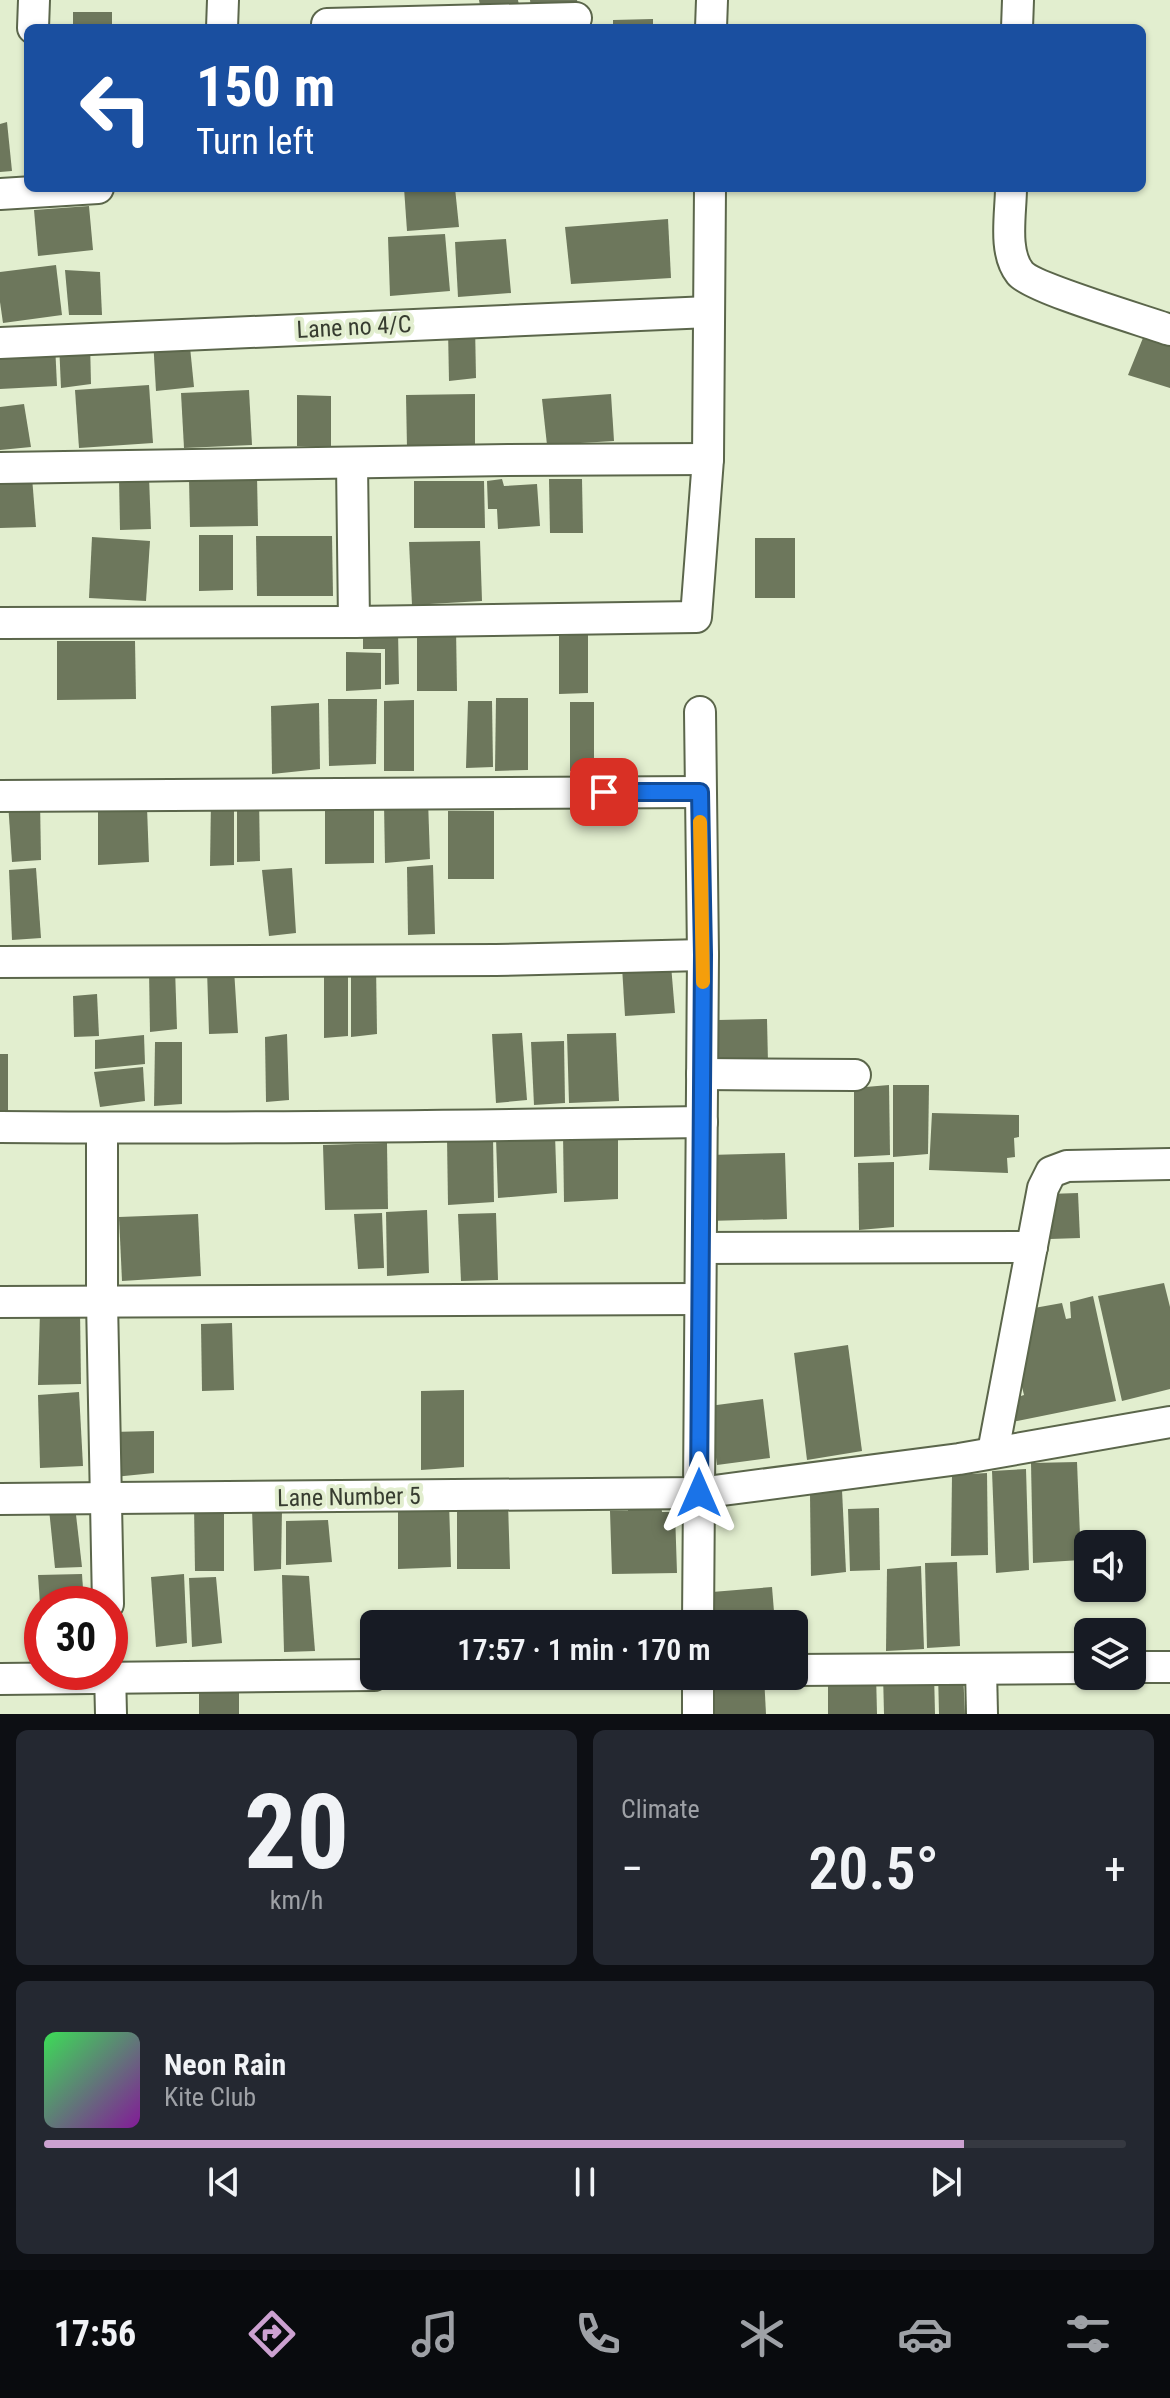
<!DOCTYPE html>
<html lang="en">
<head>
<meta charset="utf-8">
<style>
	body { margin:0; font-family:"Roboto Condensed",sans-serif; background:#242831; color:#f1f3f6; height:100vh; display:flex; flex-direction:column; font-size:30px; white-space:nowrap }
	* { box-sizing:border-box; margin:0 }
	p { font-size:26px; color:#9ea1a6 }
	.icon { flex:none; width:44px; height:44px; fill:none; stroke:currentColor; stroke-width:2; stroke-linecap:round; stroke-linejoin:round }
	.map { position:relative; height:1714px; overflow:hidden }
	.drawer { display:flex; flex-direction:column; gap:16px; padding:16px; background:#0d0f14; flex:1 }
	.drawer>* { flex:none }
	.guide { position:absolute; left:24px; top:24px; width:1122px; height:168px; border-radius:12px; box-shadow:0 2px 6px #0004; background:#1a4fa0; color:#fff; overflow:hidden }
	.controls { position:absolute; left:1074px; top:1530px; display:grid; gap:16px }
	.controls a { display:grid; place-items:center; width:72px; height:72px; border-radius:12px; background:#171b24; box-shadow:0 2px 6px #0004; font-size:40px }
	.speed { position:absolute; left:24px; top:1586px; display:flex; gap:16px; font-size:40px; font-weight:700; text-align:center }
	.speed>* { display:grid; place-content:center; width:104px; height:104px; border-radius:50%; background:#171b24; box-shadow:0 2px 6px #0004; line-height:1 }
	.speed .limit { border:12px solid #d22; background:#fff; color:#111 }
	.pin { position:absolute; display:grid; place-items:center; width:68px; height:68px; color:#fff; margin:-34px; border-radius:16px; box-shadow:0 4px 12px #0006 }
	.me { position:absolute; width:88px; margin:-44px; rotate:0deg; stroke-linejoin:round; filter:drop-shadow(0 0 6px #0008) }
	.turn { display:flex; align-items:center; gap:28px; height:168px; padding:0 40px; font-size:36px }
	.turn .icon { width:104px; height:104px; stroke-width:2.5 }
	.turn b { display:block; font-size:56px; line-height:68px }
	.big { font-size:60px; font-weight:600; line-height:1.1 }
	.drawer .tile { flex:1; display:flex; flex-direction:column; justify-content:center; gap:12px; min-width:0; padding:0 28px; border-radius:12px; background:#242831 }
	.drawer .dial { align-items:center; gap:0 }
	.dial b { font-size:104px; line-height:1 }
	.song { display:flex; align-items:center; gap:24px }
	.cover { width:96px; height:96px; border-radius:12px; background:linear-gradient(135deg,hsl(130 70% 55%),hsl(290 70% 35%)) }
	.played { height:8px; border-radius:4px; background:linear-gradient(90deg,#cca1d0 85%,#363941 85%) }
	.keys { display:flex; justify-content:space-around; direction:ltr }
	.heat { display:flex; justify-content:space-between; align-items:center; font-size:44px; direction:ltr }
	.drawer .tiles { flex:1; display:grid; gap:16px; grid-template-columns:1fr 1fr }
	.tile:last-child { grid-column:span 2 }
	.trip { position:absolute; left:360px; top:1610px; width:448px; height:80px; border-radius:12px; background:#171b24; box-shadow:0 2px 6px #0004; font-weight:600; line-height:80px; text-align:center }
	.dock { display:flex; height:128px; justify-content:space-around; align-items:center; background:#090b0e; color:#9ea1a6 }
	.dock .icon { width:56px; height:56px }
	.dock .current { color:#cca1d0 }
	.dock b { font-size:36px; color:#f1f3f6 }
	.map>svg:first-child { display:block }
</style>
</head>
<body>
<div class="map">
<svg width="1170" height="1714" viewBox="0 0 1170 1714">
	<rect width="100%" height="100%" fill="#e2eecf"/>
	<g fill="#6d775c">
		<polygon points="479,0 518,0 519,5 481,11"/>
		<polygon points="530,0 577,0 578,4 531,9"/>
		<rect x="73" y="12" width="39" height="16"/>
		<polygon points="653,19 653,28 613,28 613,20"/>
		<polygon points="7,122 12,171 0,172 0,124"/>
		<polygon points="404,188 455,188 459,227 407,231"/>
		<polygon points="89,206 93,250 38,256 34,210"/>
		<polygon points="668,219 671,278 571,284 565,227"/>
		<polygon points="445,234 450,291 390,296 388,237"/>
		<polygon points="506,239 511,293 458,297 455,242"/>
		<polygon points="56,265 62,315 3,323 0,302 0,272"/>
		<polygon points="65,270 100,272 102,315 69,315"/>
		<polygon points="475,325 476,378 449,381 448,329"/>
		<polygon points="1147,328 1170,337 1170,388 1128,375"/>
		<polygon points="189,337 194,387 156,391 153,339"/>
		<polygon points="90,342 91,384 61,388 59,343"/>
		<polygon points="55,344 57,386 0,389 0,347"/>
		<polygon points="149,385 153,443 79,448 75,390"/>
		<polygon points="249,390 252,445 184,448 181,393"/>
		<polygon points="475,394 475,447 407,448 406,395"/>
		<polygon points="611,394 614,441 547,445 542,399"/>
		<polygon points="297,395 331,396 331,447 297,446"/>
		<polygon points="24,404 31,447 0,450 0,407"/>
		<polygon points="257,476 258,526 190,527 189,478"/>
		<polygon points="32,477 36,527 0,528 0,478"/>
		<polygon points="149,477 151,529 120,530 119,478"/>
		<polygon points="502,479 504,486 537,484 540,526 498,529 497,509 488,509 487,481"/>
		<polygon points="549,479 582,479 583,533 550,533"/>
		<polygon points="414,481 484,481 485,528 414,528"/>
		<polygon points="199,535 233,535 233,590 199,591"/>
		<polygon points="256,536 332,536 333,596 257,596"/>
		<polygon points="92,537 150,541 146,601 89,598"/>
		<rect x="755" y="538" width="40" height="60"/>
		<polygon points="480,541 482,601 412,605 409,542"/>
		<polygon points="417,628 456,628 457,691 417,691"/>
		<polygon points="363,630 398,630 399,684 385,685 385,649 363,649"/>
		<polygon points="588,633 588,693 559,694 559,636"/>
		<polygon points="57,641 135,641 136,699 57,700"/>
		<polygon points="346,652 381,653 381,689 346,691"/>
		<polygon points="496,698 528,698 528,770 495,771"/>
		<polygon points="328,699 377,699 376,764 329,766"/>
		<polygon points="414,700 414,771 384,771 384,701"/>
		<polygon points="468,701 492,701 493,767 466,768"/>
		<rect x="570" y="702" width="24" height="69"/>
		<polygon points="319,703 320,769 272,774 271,706"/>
		<polygon points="237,798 259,798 260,861 237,862"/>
		<polygon points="234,799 234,865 210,866 211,800"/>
		<polygon points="40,800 41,860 12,862 8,802"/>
		<polygon points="325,800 374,800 374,863 325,864"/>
		<polygon points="428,800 430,859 385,863 384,803"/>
		<polygon points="98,806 147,807 149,862 98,865"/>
		<rect x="448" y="811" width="46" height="68"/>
		<polygon points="433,865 435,934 408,935 407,867"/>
		<polygon points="36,868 41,938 12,940 9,870"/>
		<polygon points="292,868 296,933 269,936 262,870"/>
		<polygon points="351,964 376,964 377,1034 351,1037"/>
		<polygon points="671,965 675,1013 625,1016 622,967"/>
		<polygon points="175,968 177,1029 150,1032 149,970"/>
		<polygon points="348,968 348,1036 324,1038 324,970"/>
		<polygon points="234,969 238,1033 209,1034 207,970"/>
		<polygon points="97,994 99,1036 74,1037 73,996"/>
		<polygon points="767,1019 768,1063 719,1064 718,1020"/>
		<polygon points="522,1033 527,1100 496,1103 492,1034"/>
		<polygon points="616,1033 619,1101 569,1103 567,1034"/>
		<polygon points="287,1034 289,1100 266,1102 265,1037"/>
		<polygon points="144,1035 145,1064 95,1069 95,1040"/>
		<polygon points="564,1041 565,1103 534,1105 531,1042"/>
		<polygon points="155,1042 182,1042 182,1104 154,1106"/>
		<rect x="0" y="1054" width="8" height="59"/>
		<polygon points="143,1067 145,1101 100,1107 94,1072"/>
		<polygon points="889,1085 890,1155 854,1157 854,1088"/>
		<polygon points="893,1085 929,1085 928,1154 893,1157"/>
		<polygon points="932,1113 1019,1115 1019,1137 1014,1138 1015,1157 1007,1158 1008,1173 929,1170"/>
		<polygon points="618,1132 618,1199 564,1202 563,1134"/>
		<polygon points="555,1135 557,1193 498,1198 496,1138"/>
		<polygon points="493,1136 494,1202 448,1205 447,1137"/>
		<polygon points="387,1143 388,1209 325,1210 323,1145"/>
		<polygon points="785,1153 787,1219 707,1221 709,1155"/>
		<polygon points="894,1162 894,1227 859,1230 858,1163"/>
		<polygon points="1078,1193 1080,1238 1050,1239 1048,1194"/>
		<polygon points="427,1210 429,1273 387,1276 386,1212"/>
		<polygon points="382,1213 384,1268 358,1269 354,1214"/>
		<polygon points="496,1213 498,1280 461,1281 458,1214"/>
		<polygon points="198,1214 201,1276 122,1281 119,1217"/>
		<polygon points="1164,1283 1170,1307 1170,1389 1122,1401 1098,1296"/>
		<polygon points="1093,1296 1116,1401 1012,1422 1008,1400 1024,1395 1022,1387 1014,1389 1023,1310 1062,1303 1066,1319 1071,1318 1070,1302"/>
		<polygon points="80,1310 81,1384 38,1385 40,1311"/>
		<polygon points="232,1323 234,1390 202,1391 201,1324"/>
		<polygon points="848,1345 862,1451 807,1460 794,1353"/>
		<polygon points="464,1390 464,1467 421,1470 421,1391"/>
		<polygon points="79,1392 83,1466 40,1468 38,1395"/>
		<polygon points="763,1399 770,1458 717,1465 709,1406"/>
		<polygon points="154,1431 154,1473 114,1477 111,1432"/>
		<polygon points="1077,1462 1081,1560 1033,1563 1031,1463"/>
		<polygon points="1026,1469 1029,1570 996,1573 992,1471"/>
		<polygon points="987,1473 988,1555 951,1556 952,1475"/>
		<polygon points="842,1490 846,1572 811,1576 810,1494"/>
		<polygon points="449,1502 451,1567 398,1569 398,1503"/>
		<polygon points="508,1502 510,1569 457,1569 457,1503"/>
		<polygon points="194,1505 224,1505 224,1571 195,1571"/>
		<polygon points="661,1505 662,1512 675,1512 677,1573 612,1574 610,1511 628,1511 628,1506"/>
		<polygon points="75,1506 82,1567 55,1568 49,1509"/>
		<polygon points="879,1508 880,1570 850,1571 848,1509"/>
		<polygon points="252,1509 282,1509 281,1569 254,1571"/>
		<polygon points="328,1520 332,1562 286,1565 286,1521"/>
		<polygon points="957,1562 960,1646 927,1648 925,1563"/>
		<polygon points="921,1566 924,1649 886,1651 887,1569"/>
		<polygon points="82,1574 84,1604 40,1604 38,1575"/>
		<polygon points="184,1574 187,1643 156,1647 151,1577"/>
		<polygon points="282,1575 309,1576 315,1651 284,1652"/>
		<polygon points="216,1577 222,1643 192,1647 189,1578"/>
		<polygon points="772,1587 775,1624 714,1624 712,1592"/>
		<polygon points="934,1672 935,1714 884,1714 883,1673"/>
		<polygon points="938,1672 963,1672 965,1714 939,1714"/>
		<polygon points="876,1673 877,1714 828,1714 828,1674"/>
		<polygon points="764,1676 766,1714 710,1714 711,1677"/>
		<polygon points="239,1689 239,1714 199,1714 199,1690"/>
	</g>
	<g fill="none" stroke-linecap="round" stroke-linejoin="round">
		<g stroke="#5b664b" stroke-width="34">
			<g id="street">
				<polyline points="327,24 576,18"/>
				<polyline points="33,28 34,0"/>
				<polyline points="222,28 223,0"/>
				<polyline points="711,28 712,0"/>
				<polyline points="1017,28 1018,0"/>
				<path d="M1011,188C1011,213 1003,252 1020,273C1032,288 1145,321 1170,330"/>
				<polyline points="0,194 98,188"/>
				<polyline points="0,343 709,312"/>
				<polyline points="352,463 354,622"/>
				<polyline points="0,468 508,460 708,459"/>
				<polyline points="0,623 354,622 696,617 708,459 710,188"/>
				<polyline points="0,796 700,792"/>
				<polyline points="0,962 496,960 703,955"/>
				<polyline points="702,1074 855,1075"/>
				<path d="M0,1127C234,1129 468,1126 702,1122"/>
				<polyline points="102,1129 102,1301 108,1604"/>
				<polyline points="701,1248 1032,1247"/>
				<polyline points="0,1302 700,1299"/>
				<polyline points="993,1452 1043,1188 1051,1172 1067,1166 1170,1164"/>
				<polyline points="0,1499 699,1493 959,1459 1170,1422"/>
				<polyline points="698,1624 703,955 700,712"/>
				<polyline points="1132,1667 1170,1667"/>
				<polyline points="981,1669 982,1714"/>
				<polyline points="794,1670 1088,1668"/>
				<polyline points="110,1672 111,1714"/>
				<polyline points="698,1676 698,1714"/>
				<polyline points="0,1679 374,1675"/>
			</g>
		</g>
		<use href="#street" stroke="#fff" stroke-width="30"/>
	</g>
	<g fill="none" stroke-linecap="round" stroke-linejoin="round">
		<g stroke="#114b97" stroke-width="20">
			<polyline id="route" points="604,792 700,792 703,955 699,1493"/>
		</g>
		<use href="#route" stroke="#1a73e8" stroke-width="14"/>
		<polyline stroke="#f59e0b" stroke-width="14" points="700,822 703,982"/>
	</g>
	<g text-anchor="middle" stroke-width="8" stroke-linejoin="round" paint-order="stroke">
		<g font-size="24" fill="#373c30" stroke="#e2eecf">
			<text transform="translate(354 327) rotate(-3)" y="8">Lane no 4/C</text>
			<text transform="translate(349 1497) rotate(-1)" y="8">Lane Number 5</text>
		</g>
	</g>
</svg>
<div class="controls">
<a><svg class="icon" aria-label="sound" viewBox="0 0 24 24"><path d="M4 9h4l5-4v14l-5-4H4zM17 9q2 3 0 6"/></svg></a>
<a><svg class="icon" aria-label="layers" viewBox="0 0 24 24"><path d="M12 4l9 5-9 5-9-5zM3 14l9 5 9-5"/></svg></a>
</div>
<div class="speed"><div class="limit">30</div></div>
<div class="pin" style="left:604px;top:792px;background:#d93025"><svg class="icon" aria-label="arrive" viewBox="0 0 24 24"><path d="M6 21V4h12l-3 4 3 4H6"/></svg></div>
<svg class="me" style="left:699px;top:1493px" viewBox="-20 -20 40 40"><path d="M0-17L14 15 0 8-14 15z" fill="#1a73e8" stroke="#fff" stroke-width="4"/></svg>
<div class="trip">17:57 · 1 min · 170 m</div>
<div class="guide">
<div class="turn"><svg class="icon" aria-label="left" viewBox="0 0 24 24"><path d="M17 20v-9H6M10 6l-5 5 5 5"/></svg><div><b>150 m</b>Turn left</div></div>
</div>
</div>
<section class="drawer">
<div class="tiles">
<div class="tile dial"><b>20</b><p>km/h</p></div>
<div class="tile"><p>Climate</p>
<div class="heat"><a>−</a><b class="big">20.5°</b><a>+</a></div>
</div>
<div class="tile">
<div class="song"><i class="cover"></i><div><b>Neon Rain</b><p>Kite Club</p></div></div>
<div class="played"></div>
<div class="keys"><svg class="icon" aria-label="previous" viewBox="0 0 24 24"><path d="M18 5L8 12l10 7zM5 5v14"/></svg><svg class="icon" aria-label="pause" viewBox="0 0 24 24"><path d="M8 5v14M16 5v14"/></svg><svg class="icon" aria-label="next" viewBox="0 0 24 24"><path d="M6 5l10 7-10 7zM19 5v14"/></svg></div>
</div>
</div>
</section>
<nav class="dock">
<b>17:56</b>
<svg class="icon current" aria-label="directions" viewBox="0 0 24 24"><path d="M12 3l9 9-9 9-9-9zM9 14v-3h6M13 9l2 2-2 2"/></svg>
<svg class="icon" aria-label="music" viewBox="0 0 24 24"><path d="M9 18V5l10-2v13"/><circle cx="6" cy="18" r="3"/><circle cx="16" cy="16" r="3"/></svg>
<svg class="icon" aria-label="phone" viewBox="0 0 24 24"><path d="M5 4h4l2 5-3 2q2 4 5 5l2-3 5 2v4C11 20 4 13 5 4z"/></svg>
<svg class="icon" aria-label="climate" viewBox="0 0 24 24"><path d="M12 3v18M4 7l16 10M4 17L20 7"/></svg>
<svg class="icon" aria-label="car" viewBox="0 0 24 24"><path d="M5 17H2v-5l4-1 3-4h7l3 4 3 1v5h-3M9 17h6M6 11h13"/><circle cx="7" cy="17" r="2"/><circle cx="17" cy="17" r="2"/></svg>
<svg class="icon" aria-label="filters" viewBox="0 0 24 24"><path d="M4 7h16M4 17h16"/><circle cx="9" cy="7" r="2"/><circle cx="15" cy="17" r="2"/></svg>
</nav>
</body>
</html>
